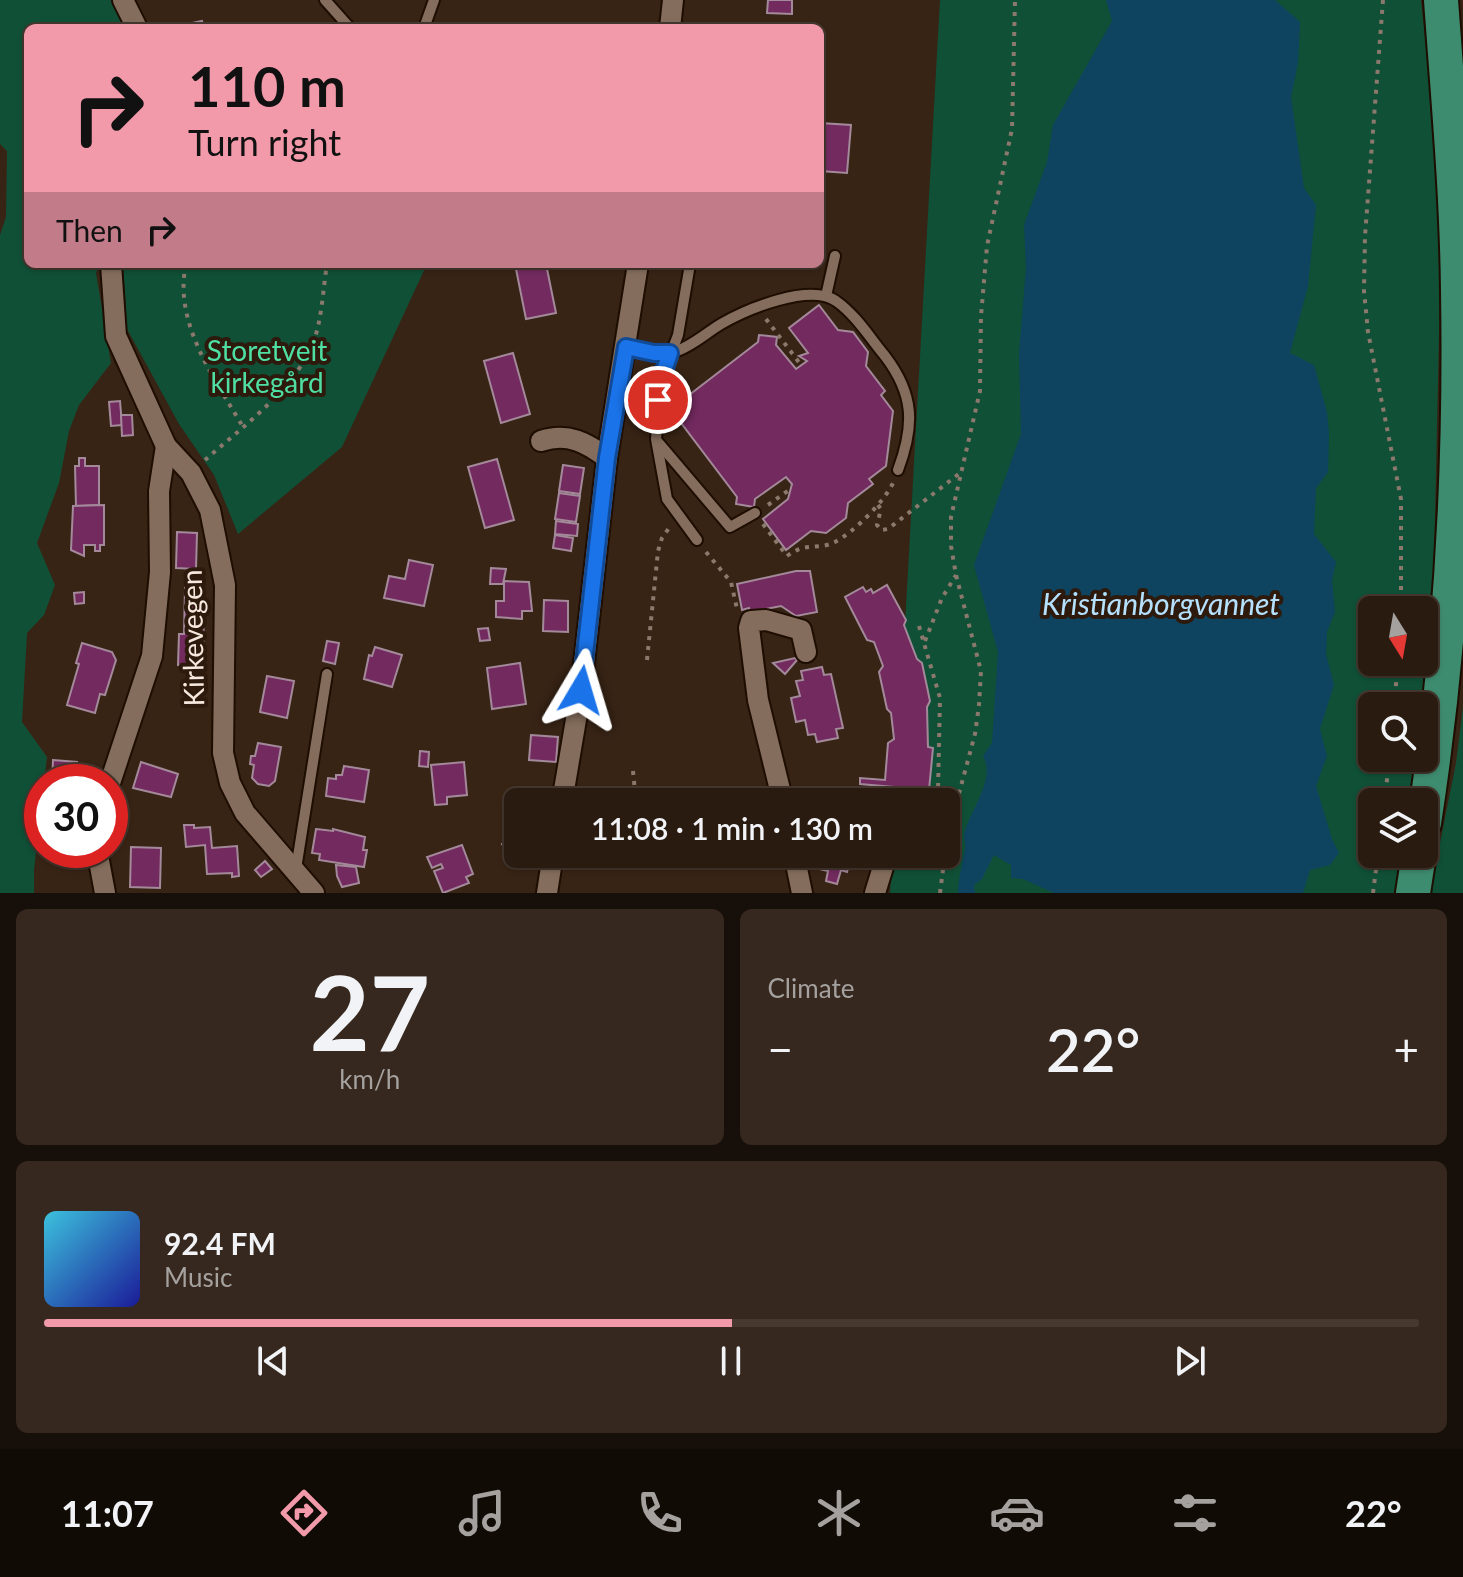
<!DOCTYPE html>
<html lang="en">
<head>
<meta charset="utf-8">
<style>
	body { margin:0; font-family:Lato,sans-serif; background:#36281e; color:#f1f3f6; height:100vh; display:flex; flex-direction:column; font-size:30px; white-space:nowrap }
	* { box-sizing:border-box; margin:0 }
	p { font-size:26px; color:#a5a19f }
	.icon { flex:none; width:44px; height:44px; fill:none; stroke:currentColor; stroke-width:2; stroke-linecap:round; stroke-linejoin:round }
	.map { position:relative; height:893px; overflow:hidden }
	.panel { display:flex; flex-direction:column; gap:16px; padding:16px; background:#170f09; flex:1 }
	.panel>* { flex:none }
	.top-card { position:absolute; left:24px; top:24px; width:800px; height:244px; border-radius:12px; box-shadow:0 2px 6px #0004,0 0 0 2px #463930; background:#f39aaa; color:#111; overflow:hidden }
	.needle { width:52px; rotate:169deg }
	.fabs { position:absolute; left:1358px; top:596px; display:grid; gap:16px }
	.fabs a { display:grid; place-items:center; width:80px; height:80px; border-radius:12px; background:#2a1b10; box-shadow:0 2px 6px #0004,0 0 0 2px #463930; font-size:40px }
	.speed { position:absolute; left:24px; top:764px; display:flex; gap:16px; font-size:40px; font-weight:700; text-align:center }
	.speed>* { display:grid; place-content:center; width:104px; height:104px; border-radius:50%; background:#2a1b10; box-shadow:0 2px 6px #0004,0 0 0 2px #463930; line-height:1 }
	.speed .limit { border:12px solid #d22; background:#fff; color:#111 }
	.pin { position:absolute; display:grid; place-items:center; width:68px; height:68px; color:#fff; margin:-34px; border:4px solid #fff; border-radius:50%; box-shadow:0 2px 8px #0007 }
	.me { position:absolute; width:88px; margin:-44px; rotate:7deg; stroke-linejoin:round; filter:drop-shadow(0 0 6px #0008) }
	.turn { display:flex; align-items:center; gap:28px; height:168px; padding:0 32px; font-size:36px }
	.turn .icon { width:104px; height:104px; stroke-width:2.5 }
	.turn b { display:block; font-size:56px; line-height:68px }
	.then { display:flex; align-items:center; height:76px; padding:0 32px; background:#0003; gap:16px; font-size:30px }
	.big { font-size:60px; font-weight:600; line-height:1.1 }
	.panel .card { flex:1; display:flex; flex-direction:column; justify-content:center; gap:12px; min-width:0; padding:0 28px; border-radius:12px; background:#36281e }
	.panel .dial { align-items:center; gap:0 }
	.dial b { font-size:104px; line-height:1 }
	.song { display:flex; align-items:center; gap:24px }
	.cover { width:96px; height:96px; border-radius:12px; background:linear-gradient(135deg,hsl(190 70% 55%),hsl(240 70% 35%)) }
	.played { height:8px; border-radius:4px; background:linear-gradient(90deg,#f39aaa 50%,#463930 50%) }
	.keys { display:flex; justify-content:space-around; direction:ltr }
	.heat { display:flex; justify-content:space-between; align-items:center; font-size:44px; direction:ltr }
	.panel .tiles { flex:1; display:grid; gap:16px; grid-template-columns:1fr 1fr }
	.card:last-child { grid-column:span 2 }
	.trip { position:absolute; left:504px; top:788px; width:456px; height:80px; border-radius:12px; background:#2a1b10; box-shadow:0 2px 6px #0004,0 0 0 2px #463930; font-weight:600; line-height:80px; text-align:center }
	.menu { display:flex; height:128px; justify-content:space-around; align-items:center; background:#110b06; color:#a5a19f }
	.menu .icon { width:56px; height:56px }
	.menu .selected { color:#f39aaa }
	.menu b { font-size:36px; color:#f1f3f6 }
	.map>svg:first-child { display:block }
</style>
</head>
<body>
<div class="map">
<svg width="1463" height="893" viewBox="0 0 1463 893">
	<rect width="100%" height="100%" fill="#382415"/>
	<g fill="#105037" fill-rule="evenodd">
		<polygon points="0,0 114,0 121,12 124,28 28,28 28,264 100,264 96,273 111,363 79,405 69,431 59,483 37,543 55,585 44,615 27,633 22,722 47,757 34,870 34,893 0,893 0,235 6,217 7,151 0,144"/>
		<path d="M940,0H1421L1442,199L1431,699L1424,706H1372V758H1420L1412,802H1372V854H1403L1396,893H890L892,854H946V802H895ZM1372,610H1424V662H1372Z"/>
		<polygon points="123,264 427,264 342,447 238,534 214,475 179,424 127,329"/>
		<polygon points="1463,706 1463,893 1430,893 1456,763"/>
	</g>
	<path fill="#0e4460" d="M1106,0H1275L1300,22L1298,63L1291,97L1304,188L1316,205L1308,286L1290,353L1314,365L1327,412L1329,434L1328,472L1316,488L1314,534L1336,562L1332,580L1335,612L1327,632L1326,654L1334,685L1320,729L1327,756L1316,786L1332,839L1339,853L1330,865L1310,870L1303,893H1054L1023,879L1011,878V865L994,855L982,879L974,885L975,893H958C958,877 963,864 965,848C966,844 964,840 964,836C967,813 997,781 983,756L992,743L998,652L974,565L1021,434L1019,353L1026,268L1024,225L1047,162L1053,125L1112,21Z"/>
	<g fill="#732a5f" stroke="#a3899a" stroke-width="2">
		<polygon points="768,0 792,0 792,14 767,13"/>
		<polygon points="202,21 204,28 173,28 173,27"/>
		<polygon points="820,123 851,125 847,173 820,171"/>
		<polygon points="515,264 546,264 556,313 526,319"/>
		<polygon points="819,305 838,330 853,332 868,352 866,366 885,391 881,395 893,411 886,466 869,479 873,484 848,503 846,518 826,533 811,531 786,550 763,519 788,499 792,484 786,477 755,499 754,507 736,504 737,497 678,419 670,418 672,401 680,402 758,342 759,335 777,337 776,345 796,369 807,361 799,356 808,353 789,328"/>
		<polygon points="513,353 530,414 501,423 484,361"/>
		<polygon points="647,397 672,401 670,418 645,415"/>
		<polygon points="120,401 122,425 111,426 109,402"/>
		<polygon points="121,415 132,415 133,435 122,436"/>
		<polygon points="79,458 85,458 85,466 99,466 99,505 76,506 75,466 79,466"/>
		<polygon points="497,459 514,520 485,528 468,467"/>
		<polygon points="563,465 584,468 580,494 559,491"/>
		<polygon points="559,493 580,496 576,522 555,519"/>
		<polygon points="104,505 104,545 100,545 100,551 95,551 95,545 84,545 84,556 71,550 73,506"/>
		<polygon points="556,521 578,524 577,536 555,534"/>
		<polygon points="177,532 197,533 196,569 176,568"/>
		<polygon points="555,535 573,538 571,551 553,548"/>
		<polygon points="409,560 433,565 424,606 384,598 389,576 405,579"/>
		<polygon points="491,568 506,569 503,584 490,584"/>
		<polygon points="796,571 810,571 817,612 796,616 781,606 750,612 749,608 742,610 737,584"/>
		<polygon points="504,581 529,582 532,611 522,611 522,619 496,617 496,601 504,601"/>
		<polygon points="887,585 906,620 904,625 917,659 922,663 930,701 927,707 928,747 933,748 929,790 860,784 860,778 885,780 888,743 894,739 891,713 887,709 879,672 883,666 874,642 867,640 845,597 863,587 866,592 871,589 873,593"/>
		<polygon points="185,588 197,589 197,599 204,599 203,665 178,665 179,634 184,634"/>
		<polygon points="84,592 84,603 75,604 74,593"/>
		<polygon points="544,600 568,601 568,632 543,631"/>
		<polygon points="488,628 490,640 480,641 478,629"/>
		<polygon points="327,641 339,643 335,664 323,661"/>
		<polygon points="82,643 112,652 116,660 105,695 100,694 95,713 67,705 79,664 76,663"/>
		<polygon points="375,647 402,655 392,687 364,679 369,655 372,656"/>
		<polygon points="795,658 797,660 785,674 773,663"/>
		<polygon points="520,663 526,704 492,709 487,668"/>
		<polygon points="822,667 824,675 831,674 843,728 836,729 838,738 817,742 815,734 808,735 805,720 796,722 791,698 800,696 796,681 803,680 801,671"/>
		<polygon points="267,676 294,681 287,718 260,712"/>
		<polygon points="531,735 558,737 556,762 529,760"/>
		<polygon points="258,743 281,747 275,781 269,786 258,784 252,778 254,765 250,764 251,756 255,756"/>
		<polygon points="420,751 429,752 428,767 419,766"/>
		<polygon points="53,760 77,762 76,782 52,782"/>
		<polygon points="141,762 178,774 171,797 133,788"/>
		<polygon points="464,762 467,795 447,797 447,804 435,805 431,765"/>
		<polygon points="344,766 369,770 364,802 326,796 328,778 336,779 336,775 342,775"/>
		<polygon points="38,799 42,799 42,843 35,842"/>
		<polygon points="184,825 194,825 194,828 210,827 212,848 237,846 239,876 232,877 232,873 207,874 205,845 186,847"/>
		<polygon points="316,829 333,831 333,829 365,837 363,850 367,850 364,867 319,860 320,854 312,853"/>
		<polygon points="518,834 518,854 530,854 515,864 502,844"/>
		<polygon points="462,845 473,874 466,877 469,883 443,893 434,871 443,868 441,864 432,868 427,857"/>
		<polygon points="131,847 161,848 160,888 130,887"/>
		<polygon points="810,854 852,854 847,872 841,870 837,884 826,881 828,871 815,868 817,860 809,858"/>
		<polygon points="265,861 272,869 261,877 255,870"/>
		<polygon points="336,865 356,867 359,883 342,887 337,876"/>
	</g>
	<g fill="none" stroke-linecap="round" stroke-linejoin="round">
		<g stroke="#1e0d01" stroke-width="14">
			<g id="service">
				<polyline points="325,0 350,28"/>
				<polyline points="424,28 434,0"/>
				<polyline points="690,264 678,335 661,379 656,439 667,499 697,540"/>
				<polyline points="826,296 835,256"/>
				<path d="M626,347C641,350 658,357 674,352C691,347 706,333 721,324C747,309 809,283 836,301C856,315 870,338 885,356C914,394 915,425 898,470"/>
				<polyline points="657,441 730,527 755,513"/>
				<polyline points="296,869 327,674"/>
			</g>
		</g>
		<g stroke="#1e0d01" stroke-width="24">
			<g id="minor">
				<polyline points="123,0 137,28"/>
				<polyline points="670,28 673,0"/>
				<polyline points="111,264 116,336 166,446 191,473 210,510 225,585 223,753 230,783 245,813 314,893"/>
				<path d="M541,441C568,432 587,443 607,458"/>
				<polyline points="110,783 152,656 160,572 159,491 166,446"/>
				<polyline points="562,802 581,690 607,458 638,264"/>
				<polyline points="783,802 758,700 749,628 751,621 766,620 801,630 806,652"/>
				<polyline points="97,850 105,893"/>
				<polyline points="794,854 802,893"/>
				<polyline points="547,893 553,854"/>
				<polyline points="875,893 887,854"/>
			</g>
		</g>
		<g stroke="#1e0d01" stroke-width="38">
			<g id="trunk">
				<path d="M1424,823C1451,648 1461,468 1458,291C1457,194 1448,97 1441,0"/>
				<polyline points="1413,893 1419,854"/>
			</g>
		</g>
		<g stroke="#8a796c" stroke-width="4" stroke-dasharray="4 6" stroke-linecap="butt">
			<polyline points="1383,0 1365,236 1364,291 1368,332 1401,499 1401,610"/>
			<path d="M186,264C173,323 215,379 243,427"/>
			<polyline points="766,319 801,365"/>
			<path d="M205,460C241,428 295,389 313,343C322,320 323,289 327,264"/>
			<polyline points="768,505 789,490"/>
			<polyline points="878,505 881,509 877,525 881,530 888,529 960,473"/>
			<path d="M763,524L787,556C807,541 817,551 835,542C854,532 884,502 893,483"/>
			<polyline points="706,552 731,582 737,609"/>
			<polyline points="919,626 940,698 938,790 928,802"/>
			<polyline points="925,641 942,598 956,575"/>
			<polyline points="647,660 658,551 662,538 669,528"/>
			<polyline points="1394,706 1398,662"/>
			<polyline points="633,771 636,802"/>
			<polyline points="1384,802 1390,758"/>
			<polyline points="946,842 975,734 979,705 981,671 956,575 951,546 951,517 980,391 981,316 987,246 1012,129 1015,0"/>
			<polyline points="940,893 945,854"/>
			<polyline points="1373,893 1378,854"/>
		</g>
		<use href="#service" stroke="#846d5c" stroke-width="10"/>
		<use href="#minor" stroke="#846d5c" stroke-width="20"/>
		<use href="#trunk" stroke="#3e8c70" stroke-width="34"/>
	</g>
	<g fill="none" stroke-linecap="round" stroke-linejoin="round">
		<g stroke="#114b97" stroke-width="20">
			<polyline id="route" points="581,690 607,458 626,347 654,353 670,353 661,379 658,400"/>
		</g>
		<use href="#route" stroke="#1a73e8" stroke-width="14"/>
	</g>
	<g text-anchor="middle" stroke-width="8" stroke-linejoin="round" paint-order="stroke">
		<g font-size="28" fill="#4fdfa3" stroke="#2d1a0c">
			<text x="267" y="361">Storetveit<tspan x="267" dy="32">kirkegård</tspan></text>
		</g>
		<g font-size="28" fill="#f6e8de" stroke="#2d1a0c">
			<text transform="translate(193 638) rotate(-91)" y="10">Kirkevegen</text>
		</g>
		<g font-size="30" font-style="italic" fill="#b5e0fe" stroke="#2d1a0c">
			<text x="1161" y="615">Kristianborgvannet</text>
		</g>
	</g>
</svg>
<div class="fabs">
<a><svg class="needle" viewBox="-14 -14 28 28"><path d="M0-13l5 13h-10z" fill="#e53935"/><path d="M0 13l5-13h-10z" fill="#a5a19f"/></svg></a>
<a><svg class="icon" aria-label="search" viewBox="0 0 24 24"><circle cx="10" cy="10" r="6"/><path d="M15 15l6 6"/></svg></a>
<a><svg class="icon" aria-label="layers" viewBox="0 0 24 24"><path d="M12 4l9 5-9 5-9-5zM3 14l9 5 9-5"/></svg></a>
</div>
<div class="speed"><div class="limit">30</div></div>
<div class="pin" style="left:658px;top:400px;background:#d93025"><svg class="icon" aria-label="arrive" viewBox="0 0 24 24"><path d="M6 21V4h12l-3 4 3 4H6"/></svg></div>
<svg class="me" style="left:581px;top:690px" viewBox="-20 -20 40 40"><path d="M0-17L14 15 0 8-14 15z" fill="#1a73e8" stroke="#fff" stroke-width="4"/></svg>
<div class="trip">11:08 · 1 min · 130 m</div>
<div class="top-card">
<div class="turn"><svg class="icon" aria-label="right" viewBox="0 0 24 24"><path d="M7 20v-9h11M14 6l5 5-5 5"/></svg><div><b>110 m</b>Turn right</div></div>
<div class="then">Then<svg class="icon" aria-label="right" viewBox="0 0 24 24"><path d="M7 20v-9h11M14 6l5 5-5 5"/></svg></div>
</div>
</div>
<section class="panel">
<div class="tiles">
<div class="card dial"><b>27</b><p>km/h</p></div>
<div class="card"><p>Climate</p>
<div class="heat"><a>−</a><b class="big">22°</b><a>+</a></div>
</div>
<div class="card">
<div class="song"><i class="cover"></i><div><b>92.4 FM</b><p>Music</p></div></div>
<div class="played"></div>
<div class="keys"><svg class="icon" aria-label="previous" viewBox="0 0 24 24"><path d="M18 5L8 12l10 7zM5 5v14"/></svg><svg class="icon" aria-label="pause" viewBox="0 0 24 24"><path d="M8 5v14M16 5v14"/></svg><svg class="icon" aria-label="next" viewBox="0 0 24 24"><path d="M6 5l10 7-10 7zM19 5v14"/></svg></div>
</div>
</div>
</section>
<nav class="menu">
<b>11:07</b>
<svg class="icon selected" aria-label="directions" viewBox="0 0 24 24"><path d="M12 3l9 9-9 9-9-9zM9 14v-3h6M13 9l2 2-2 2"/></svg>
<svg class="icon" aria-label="music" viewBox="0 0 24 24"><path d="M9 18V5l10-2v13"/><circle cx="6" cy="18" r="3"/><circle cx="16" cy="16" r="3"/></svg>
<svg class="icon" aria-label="phone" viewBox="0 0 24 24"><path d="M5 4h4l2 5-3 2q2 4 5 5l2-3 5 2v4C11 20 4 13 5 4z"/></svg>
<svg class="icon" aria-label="climate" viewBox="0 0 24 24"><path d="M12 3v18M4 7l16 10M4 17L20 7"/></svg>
<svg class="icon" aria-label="car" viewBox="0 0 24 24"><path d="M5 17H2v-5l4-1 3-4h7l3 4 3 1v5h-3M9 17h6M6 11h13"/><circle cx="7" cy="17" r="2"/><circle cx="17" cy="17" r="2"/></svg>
<svg class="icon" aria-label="filters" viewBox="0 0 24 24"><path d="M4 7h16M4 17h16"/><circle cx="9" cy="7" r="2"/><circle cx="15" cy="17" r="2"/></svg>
<b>22°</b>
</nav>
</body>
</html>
